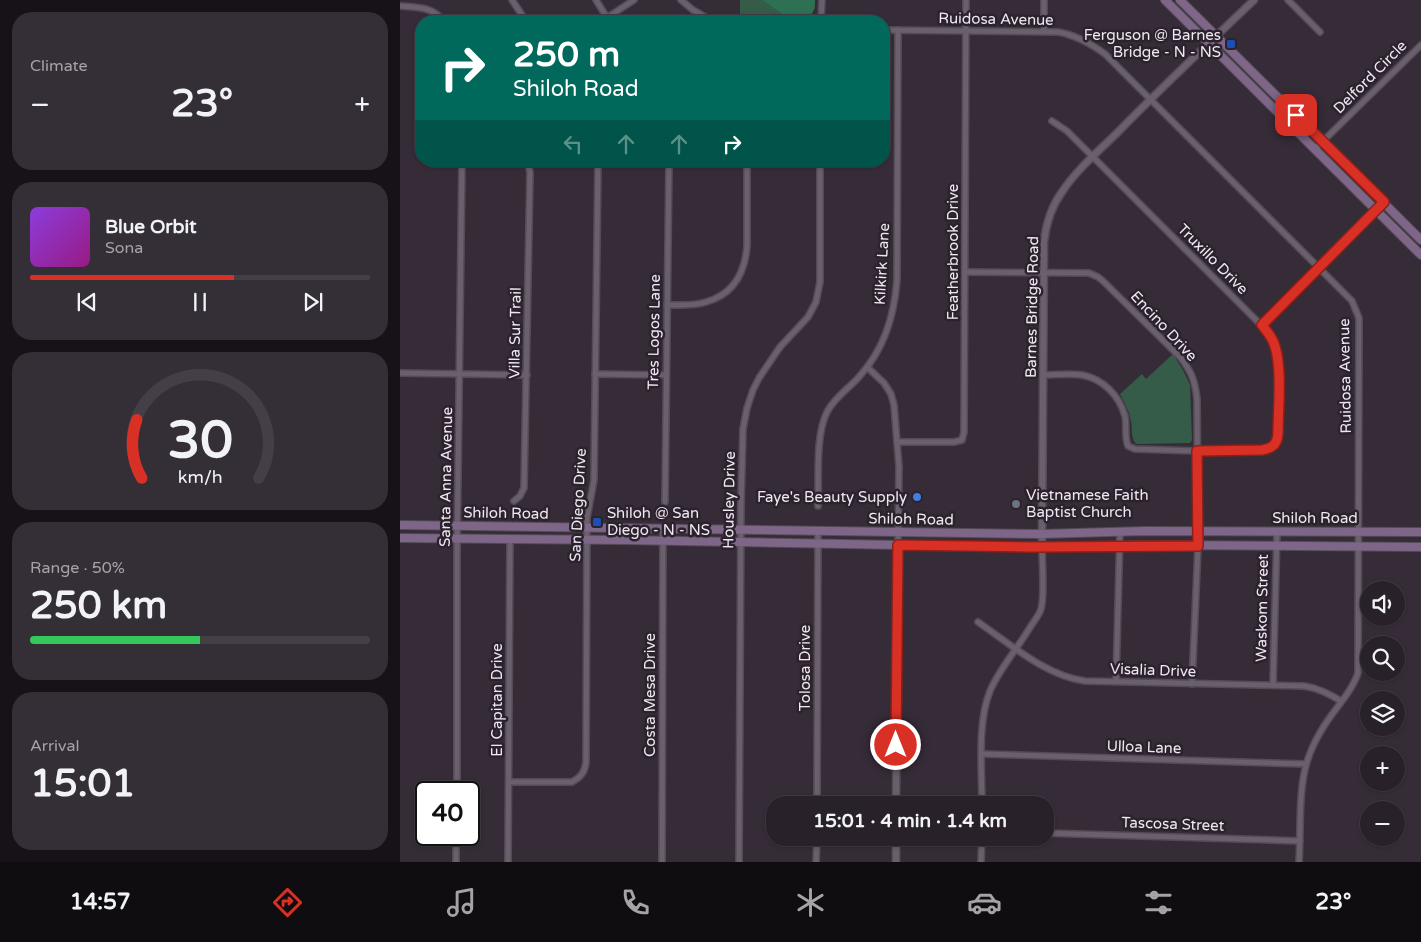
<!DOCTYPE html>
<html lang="en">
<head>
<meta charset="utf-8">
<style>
	body { margin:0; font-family:"Varela Round",sans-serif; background:#342e36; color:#f1f3f6; height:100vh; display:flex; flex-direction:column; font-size:19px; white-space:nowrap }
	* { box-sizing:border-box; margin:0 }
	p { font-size:16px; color:#a5a3a8 }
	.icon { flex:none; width:28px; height:28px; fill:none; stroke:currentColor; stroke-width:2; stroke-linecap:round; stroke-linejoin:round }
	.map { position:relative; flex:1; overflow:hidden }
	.side { display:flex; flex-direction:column; gap:12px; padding:12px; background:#161217; width:400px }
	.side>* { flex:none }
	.top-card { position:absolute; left:15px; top:15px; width:475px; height:152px; border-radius:20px; box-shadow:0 1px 4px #0004,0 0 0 1px #443e47; background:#00695c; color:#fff; overflow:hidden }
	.buttons { position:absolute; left:960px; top:581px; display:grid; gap:10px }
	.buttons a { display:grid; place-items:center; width:45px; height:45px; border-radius:50%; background:#28212a; box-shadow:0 1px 4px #0004,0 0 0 1px #443e47; font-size:25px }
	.speed { position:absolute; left:15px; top:781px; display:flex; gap:10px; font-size:25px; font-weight:700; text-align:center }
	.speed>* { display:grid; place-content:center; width:65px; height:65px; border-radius:50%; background:#28212a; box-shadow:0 1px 4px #0004,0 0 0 1px #443e47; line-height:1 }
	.speed .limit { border:2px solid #111; border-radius:8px; background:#fff; color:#111 }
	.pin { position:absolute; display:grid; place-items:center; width:42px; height:42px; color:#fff; margin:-21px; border-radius:10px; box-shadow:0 2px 8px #0006 }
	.me { position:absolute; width:55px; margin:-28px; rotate:0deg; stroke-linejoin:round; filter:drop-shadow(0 0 4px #0008) }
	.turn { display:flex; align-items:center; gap:18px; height:105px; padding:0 15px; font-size:22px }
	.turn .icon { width:65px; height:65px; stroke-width:2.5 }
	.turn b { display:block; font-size:35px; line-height:42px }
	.lanes { display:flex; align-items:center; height:48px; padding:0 15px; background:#0003; justify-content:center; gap:25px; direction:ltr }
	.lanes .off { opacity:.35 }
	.big { font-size:38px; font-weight:800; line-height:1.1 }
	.side .tile { flex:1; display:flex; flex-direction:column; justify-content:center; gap:8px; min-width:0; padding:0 18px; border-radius:20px; background:#342e36 }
	.side .dial { align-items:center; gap:0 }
	.dial svg { height:130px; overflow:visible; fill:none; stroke:#443e47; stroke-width:7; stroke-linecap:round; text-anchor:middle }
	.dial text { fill:#f1f3f6; stroke:none }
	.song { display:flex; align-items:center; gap:15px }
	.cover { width:60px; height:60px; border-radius:8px; background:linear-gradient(135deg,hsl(270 70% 55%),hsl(310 70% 35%)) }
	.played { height:5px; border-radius:2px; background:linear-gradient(90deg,#d93025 60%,#443e47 60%) }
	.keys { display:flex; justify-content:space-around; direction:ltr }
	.heat { display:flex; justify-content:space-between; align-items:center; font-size:28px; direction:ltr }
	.charge { height:8px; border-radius:4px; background:linear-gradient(90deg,#34c759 50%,#443e47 0) }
	.trip { position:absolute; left:366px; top:796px; width:288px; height:50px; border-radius:20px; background:#28212a; box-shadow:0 1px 4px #0004,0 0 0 1px #443e47; font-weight:800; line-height:50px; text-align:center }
	.menu { display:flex; height:80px; justify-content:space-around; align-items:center; background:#100d11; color:#a5a3a8 }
	.menu .icon { width:35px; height:35px }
	.menu .current { color:#d93025 }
	.menu b { font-size:22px; color:#f1f3f6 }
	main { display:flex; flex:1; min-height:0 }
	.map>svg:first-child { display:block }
</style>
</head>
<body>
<main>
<section class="side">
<div class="tile"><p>Climate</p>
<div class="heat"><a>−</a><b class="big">23°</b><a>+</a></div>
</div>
<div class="tile">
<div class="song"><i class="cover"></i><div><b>Blue Orbit</b><p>Sona</p></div></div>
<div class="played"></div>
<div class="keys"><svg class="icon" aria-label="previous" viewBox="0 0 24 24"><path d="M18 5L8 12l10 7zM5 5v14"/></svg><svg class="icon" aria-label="pause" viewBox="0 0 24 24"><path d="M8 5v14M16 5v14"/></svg><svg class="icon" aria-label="next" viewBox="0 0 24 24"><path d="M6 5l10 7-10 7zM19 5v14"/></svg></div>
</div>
<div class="tile dial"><svg viewBox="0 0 100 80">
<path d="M14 69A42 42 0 1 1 86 69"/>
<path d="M14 69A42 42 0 0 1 11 33" stroke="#d93025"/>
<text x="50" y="56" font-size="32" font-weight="700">30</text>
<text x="50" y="72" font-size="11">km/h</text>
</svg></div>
<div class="tile"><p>Range · 50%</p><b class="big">250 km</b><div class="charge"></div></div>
<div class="tile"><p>Arrival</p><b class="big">15:01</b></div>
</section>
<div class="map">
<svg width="1021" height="862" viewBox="0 0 1021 862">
	<rect width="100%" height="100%" fill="#362c38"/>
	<g fill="#355b49">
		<polygon points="340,0 364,0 394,21 340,21"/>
		<path d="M773,354L784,372L790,385L792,440L790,443L736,444C730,436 733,429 731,421C729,411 725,403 720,394L742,374L746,379Z"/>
	</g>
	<path fill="#2d7054" d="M362,0H415C415,7 415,9 411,15C401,34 374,6 362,0Z"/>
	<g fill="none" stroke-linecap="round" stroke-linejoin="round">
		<g stroke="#544b55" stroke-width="8">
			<g id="minor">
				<polyline points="112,0 126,21"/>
				<polyline points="196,0 209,21"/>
				<polyline points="281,0 293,10 312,21"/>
				<polyline points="644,0 644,31"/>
				<polyline points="888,0 920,32"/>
				<path d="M0,6C18,7 32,7 44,21"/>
				<polyline points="202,21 234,0"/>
				<polyline points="421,21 422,0"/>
				<path d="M484,30L658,32C676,35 690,43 705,54L952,301L959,318V328L958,673C951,694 932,711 921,731C915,741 910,752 907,762C898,790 901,832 899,862"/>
				<polyline points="915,149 1021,45"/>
				<path d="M565,272L689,273L698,277L703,281L781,358C792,373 795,381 797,399L798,546L792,684"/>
				<path d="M267,305C280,305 294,306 306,302C334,294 345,272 347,246V161"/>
				<polyline points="862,325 984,202"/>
				<polyline points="467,367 484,383 491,394 494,405 499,467 498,545"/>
				<polyline points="0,373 127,375"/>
				<polyline points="195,374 266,375"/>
				<path d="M643,375C655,375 670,373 682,375C703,379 719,395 725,416C727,426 724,436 728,446L735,449L797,451L862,450L870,449L877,440L878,366C877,353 874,343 867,331L667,131L652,121"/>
				<polyline points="497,442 554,442 562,440 564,432 566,0"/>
				<polyline points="114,501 120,496 124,488 130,173 128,161"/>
				<polyline points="265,502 269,161"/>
				<path d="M418,506C419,479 415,436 427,412C434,398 448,389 458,378C484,350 494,317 497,280L498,30"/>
				<path d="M578,622C610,644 646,676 685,681L904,686C918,688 929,694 941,701"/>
				<polyline points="716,681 720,531"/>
				<polyline points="873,685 877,532"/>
				<polyline points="582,754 906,764"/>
				<path d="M109,782H172C181,777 185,772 186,762L187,518L194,480L198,161"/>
				<polyline points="57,792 57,553 62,161"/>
				<polyline points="417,805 418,531"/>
				<path d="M582,805C582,770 577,723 590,691C600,668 617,649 629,629C633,622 639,616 641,609C645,595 642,563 642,547"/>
				<polyline points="645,833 900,841"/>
				<polyline points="56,862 56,835"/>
				<polyline points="108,862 110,539"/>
				<polyline points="262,862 263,528"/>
				<polyline points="339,862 341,505 343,429 347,408 353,390 359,378 380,347 408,317 416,302 420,282 420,161"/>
				<polyline points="416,862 417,838"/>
				<polyline points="581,862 582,838"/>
			</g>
		</g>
		<g stroke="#544b55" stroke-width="9">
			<g id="tertiary">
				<path d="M642,547L644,242C646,224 651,207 662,192C677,169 700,150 719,131C763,86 809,43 854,0"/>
				<polyline points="496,805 498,545"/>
				<polyline points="496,862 496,838"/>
			</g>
		</g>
		<g stroke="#544b55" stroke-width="10">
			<g id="secondary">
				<polyline points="765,0 1021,255"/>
				<polyline points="780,0 1021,240"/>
				<polyline points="0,525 642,534 744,531 1021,532"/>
				<polyline points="0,538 224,540 610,547 767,545 1021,547"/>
			</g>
		</g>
		<use href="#minor" stroke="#6a5f6c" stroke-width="5"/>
		<use href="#tertiary" stroke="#6a5f6c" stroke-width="6"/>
		<use href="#secondary" stroke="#7e6689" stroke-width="8"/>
	</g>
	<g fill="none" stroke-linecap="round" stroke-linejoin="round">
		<g stroke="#8d1f18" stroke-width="12">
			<path id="route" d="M496,745L498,545L630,547L798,546L797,451L862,450C873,448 877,444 878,434C878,409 883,363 873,341C870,335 866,330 862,325L984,202L896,115"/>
		</g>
		<use href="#route" stroke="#d93025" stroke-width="9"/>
	</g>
	<g fill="#1a4fb4" stroke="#2c222e" stroke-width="2">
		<rect x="826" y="39" width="10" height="10" rx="2.5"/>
		<rect x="192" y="517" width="10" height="10" rx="2.5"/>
	</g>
	<circle fill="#3f7fe0" stroke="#2c222e" stroke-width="2" cx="517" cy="497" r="5"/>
	<circle fill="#6b7280" stroke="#2c222e" stroke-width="2" cx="616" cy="504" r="5"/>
	<g text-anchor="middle" stroke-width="5" stroke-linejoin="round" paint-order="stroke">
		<g font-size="15" fill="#efe8f0" stroke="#2c222e">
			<text transform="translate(596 19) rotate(1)" y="5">Ruidosa Avenue</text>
			<text transform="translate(970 77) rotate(-45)" y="5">Delford Circle</text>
			<text transform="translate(553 252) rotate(-90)" y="5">Featherbrook Drive</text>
			<text transform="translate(813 259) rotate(45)" y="5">Truxillo Drive</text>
			<text transform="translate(482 264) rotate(-87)" y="5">Kilkirk Lane</text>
			<text transform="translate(632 307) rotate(-89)" y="5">Barnes Bridge Road</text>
			<text transform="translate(764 326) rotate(47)" y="5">Encino Drive</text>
			<text transform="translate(254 332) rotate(-89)" y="5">Tres Logos Lane</text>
			<text transform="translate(115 333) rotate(-89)" y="5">Villa Sur Trail</text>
			<text transform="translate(945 376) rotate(-91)" y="5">Ruidosa Avenue</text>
			<text transform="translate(46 477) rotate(-89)" y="5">Santa Anna Avenue</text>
			<text transform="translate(329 500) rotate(-89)" y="5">Housley Drive</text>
			<text transform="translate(178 505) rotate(-87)" y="5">San Diego Drive</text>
			<text transform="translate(106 513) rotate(1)" y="5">Shiloh Road</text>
			<text x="915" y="523">Shiloh Road</text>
			<text transform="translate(511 519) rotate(1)" y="5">Shiloh Road</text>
			<text transform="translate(862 608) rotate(-89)" y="5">Waskom Street</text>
			<text transform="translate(405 668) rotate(-90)" y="5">Tolosa Drive</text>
			<text transform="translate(753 670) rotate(2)" y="5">Visalia Drive</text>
			<text transform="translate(250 695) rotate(-90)" y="5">Costa Mesa Drive</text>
			<text transform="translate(97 700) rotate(-90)" y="5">El Capitan Drive</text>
			<text transform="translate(744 747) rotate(2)" y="5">Ulloa Lane</text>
			<text transform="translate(773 824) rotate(2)" y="5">Tascosa Street</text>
		</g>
		<g font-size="15" fill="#efe8f0" stroke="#2c222e" text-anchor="end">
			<text x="821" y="40">Ferguson @ Barnes<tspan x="821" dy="17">Bridge - N - NS</tspan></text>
			<text x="626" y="500" text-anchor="start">Vietnamese Faith<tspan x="626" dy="17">Baptist Church</tspan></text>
			<text x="507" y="502">Faye's Beauty Supply</text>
			<text x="207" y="518" text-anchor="start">Shiloh @ San<tspan x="207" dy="17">Diego - N - NS</tspan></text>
		</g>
	</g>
</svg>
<div class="buttons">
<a><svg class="icon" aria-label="sound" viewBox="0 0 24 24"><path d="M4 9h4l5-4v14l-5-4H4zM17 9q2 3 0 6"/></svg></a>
<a><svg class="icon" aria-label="search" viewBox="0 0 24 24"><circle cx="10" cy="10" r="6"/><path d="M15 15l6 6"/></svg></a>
<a><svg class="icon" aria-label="layers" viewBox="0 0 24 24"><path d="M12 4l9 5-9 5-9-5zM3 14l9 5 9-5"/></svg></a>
<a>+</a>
<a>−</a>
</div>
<div class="speed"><div class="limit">40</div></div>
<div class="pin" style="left:896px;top:115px;background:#d93025"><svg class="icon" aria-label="arrive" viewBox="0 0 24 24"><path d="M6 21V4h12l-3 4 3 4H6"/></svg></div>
<svg class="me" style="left:496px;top:745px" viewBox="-20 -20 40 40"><circle r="17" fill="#d93025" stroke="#fff" stroke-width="3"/><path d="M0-11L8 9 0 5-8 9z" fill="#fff"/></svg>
<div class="trip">15:01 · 4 min · 1.4 km</div>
<div class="top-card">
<div class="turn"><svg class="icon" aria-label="right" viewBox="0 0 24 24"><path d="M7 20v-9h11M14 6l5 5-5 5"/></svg><div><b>250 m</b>Shiloh Road</div></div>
<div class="lanes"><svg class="icon off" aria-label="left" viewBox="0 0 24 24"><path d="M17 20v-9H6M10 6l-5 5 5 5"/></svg><svg class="icon off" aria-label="ahead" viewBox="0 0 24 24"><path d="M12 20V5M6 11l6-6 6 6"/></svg><svg class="icon off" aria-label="ahead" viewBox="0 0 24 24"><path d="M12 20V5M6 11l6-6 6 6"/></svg><svg class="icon" aria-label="right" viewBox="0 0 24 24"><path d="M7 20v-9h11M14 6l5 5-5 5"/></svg></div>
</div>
</div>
</main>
<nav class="menu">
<b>14:57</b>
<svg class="icon current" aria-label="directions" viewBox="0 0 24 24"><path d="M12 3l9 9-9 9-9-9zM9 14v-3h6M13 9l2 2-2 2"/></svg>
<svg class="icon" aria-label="music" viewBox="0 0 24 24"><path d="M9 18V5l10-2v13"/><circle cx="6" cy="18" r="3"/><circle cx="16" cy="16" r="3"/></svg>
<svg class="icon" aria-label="phone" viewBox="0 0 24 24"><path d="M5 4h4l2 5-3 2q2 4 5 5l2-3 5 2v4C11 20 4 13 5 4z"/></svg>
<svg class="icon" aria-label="climate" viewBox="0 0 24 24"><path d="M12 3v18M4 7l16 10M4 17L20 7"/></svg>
<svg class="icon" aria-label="car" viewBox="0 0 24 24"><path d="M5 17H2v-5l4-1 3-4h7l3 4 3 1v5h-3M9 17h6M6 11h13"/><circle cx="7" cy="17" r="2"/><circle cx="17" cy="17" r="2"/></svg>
<svg class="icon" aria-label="filters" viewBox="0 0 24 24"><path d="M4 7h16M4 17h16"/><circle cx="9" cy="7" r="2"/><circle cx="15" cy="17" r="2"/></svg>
<b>23°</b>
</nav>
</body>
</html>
